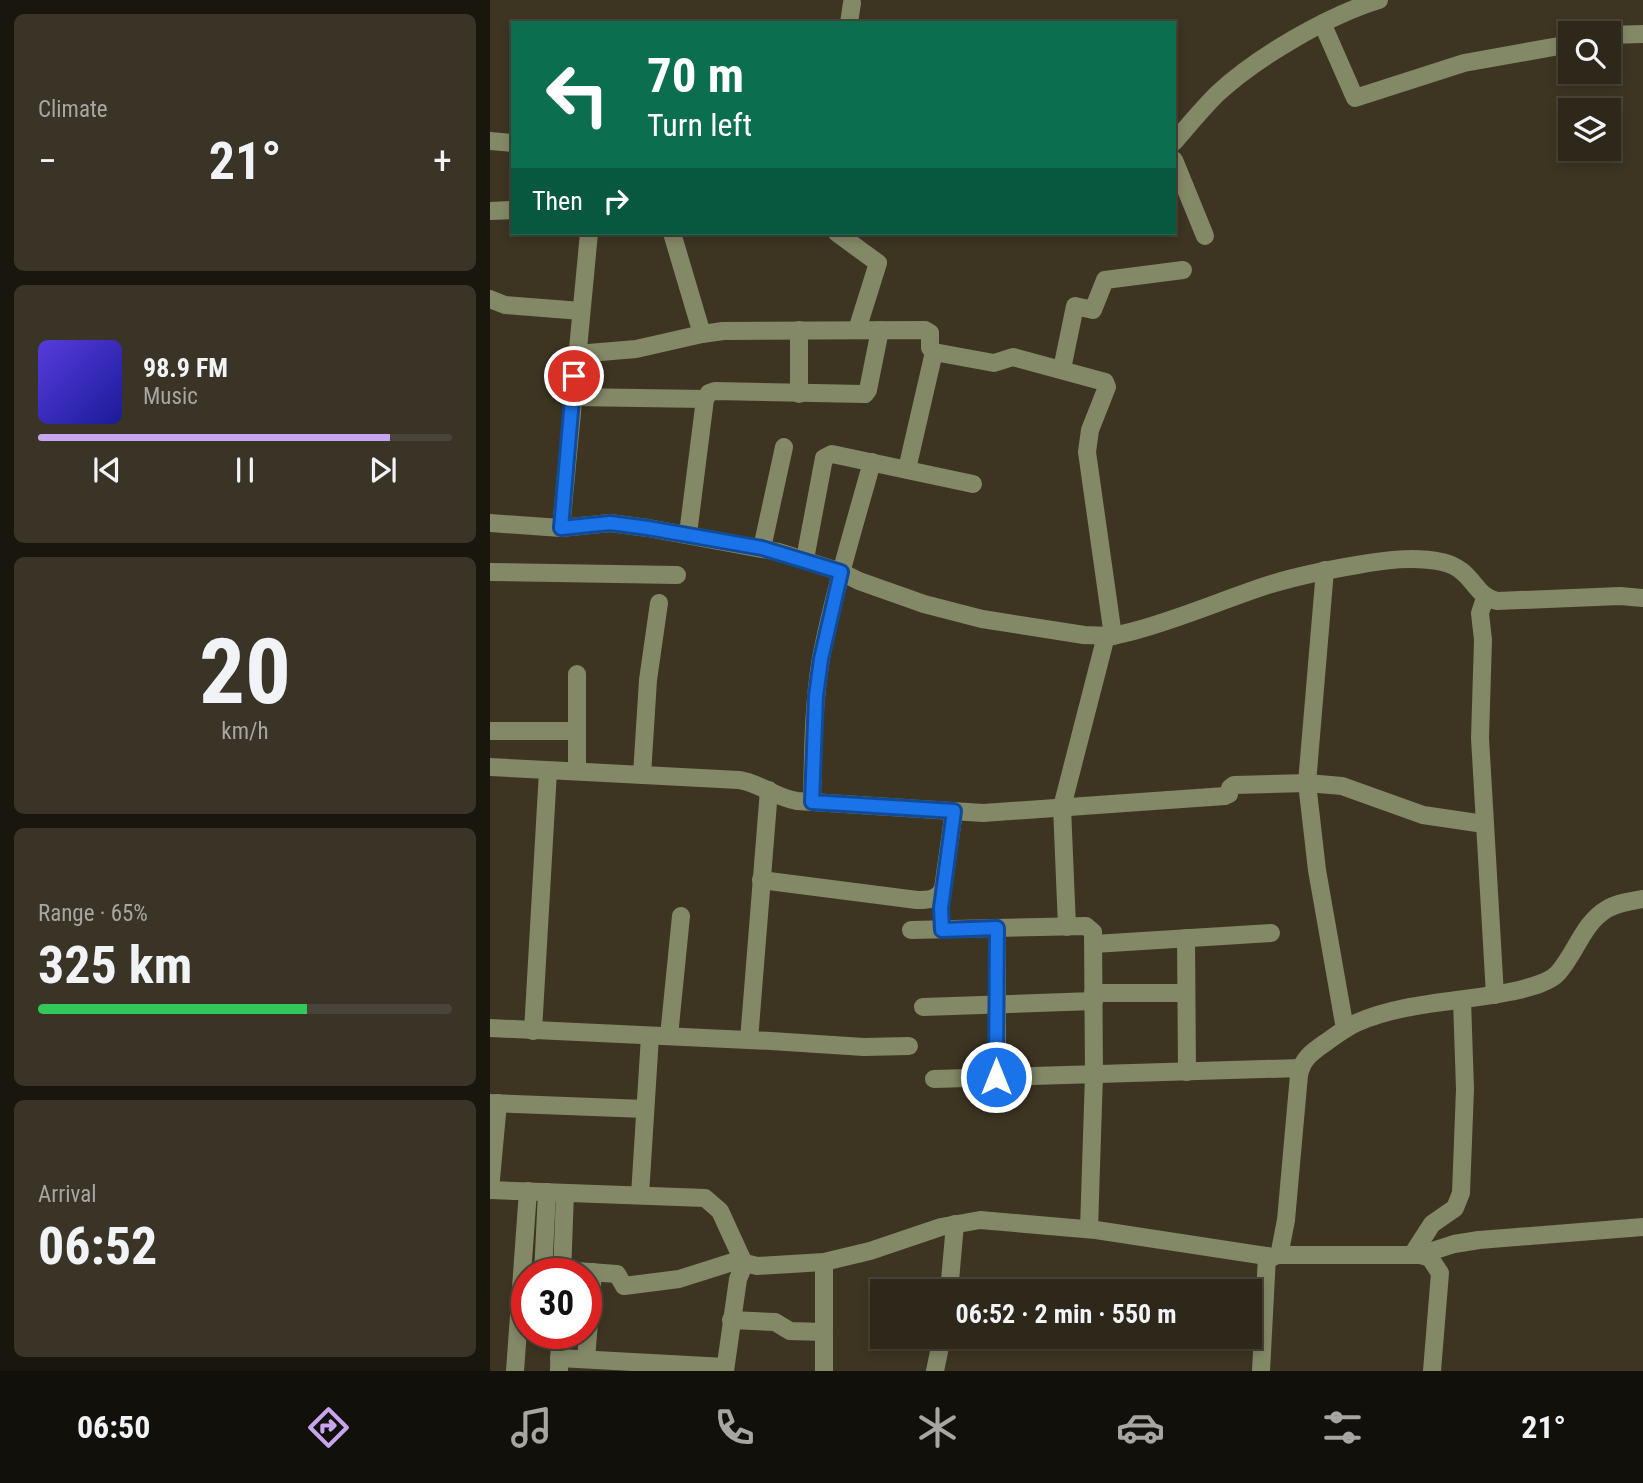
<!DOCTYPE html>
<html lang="en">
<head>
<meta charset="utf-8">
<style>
	body { margin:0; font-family:"Roboto Condensed",sans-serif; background:#3a3427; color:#f1f3f6; height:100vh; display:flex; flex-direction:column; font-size:26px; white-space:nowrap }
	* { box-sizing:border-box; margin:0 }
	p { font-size:23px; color:#a7a6a2 }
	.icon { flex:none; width:38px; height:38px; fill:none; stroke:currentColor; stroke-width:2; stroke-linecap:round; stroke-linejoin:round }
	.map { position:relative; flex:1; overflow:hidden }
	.drawer { display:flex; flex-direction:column; gap:14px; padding:14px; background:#19160e; width:490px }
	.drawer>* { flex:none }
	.guide { position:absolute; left:21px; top:21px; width:665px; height:214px; border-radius:0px; box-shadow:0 4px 10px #0003,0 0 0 2px #494439; background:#0b6e4f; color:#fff; overflow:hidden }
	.fabs { position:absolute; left:1068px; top:21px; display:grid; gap:14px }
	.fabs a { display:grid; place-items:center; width:63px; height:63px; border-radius:0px; background:#2e281a; box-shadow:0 4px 10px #0003,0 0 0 2px #494439; font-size:35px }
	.speed { position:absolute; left:21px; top:1258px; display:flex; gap:14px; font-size:35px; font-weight:700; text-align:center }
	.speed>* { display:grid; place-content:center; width:91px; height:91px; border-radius:50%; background:#2e281a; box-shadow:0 4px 10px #0003,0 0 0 2px #494439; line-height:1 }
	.speed .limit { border:10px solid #d22; background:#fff; color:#111 }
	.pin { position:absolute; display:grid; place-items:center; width:60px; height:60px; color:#fff; margin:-30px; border:4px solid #fff; border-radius:50%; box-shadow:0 2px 7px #0007 }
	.me { position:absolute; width:77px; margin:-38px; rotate:0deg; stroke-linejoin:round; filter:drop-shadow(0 0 5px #0008) }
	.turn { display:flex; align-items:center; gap:24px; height:147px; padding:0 21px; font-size:32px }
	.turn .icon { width:91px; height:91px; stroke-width:2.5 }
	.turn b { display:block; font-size:49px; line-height:60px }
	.then { display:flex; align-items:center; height:66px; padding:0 21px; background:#0003; gap:14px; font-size:26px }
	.big { font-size:52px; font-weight:700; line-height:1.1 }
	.drawer .tile { flex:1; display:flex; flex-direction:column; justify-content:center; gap:10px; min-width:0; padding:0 24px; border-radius:10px; background:#3a3427 }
	.drawer .dial { align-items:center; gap:0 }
	.dial b { font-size:91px; line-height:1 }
	.song { display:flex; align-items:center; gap:21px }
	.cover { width:84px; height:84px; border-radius:10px; background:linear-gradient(135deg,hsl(250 70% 55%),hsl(240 70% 35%)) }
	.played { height:7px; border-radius:4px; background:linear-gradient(90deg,#c8a6ef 85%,#494439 85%) }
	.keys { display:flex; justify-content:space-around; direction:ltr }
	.heat { display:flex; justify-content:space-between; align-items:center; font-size:38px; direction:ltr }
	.charge { height:10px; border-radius:5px; background:linear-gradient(90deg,#34c759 65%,#494439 0) }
	.trip { position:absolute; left:380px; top:1279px; width:392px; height:70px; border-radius:0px; background:#2e281a; box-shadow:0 4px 10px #0003,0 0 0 2px #494439; font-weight:700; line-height:70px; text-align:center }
	.tab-bar { display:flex; height:112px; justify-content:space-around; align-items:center; background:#12100a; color:#a7a6a2 }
	.tab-bar .icon { width:49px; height:49px }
	.tab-bar .active { color:#c8a6ef }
	.tab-bar b { font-size:32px; color:#f1f3f6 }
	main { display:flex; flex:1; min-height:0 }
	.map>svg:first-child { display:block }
</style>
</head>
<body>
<main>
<section class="drawer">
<div class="tile"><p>Climate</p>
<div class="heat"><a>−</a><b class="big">21°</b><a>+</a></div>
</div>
<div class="tile">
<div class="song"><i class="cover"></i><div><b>98.9 FM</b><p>Music</p></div></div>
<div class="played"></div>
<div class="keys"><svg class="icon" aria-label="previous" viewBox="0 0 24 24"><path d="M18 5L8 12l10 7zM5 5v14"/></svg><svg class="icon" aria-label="pause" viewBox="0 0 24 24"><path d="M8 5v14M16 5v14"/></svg><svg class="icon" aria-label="next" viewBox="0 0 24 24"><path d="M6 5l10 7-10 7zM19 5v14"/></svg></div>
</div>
<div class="tile dial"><b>20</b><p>km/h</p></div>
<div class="tile"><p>Range · 65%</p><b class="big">325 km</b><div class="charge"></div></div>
<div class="tile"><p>Arrival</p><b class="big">06:52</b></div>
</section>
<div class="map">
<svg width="1153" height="1371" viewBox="0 0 1153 1371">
	<rect width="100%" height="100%" fill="#3d3522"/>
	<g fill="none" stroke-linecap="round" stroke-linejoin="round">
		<g stroke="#838866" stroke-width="18">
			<polyline points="359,23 362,3"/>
			<polyline points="833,25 865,98 974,63 1080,44"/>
			<polyline points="1118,35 1153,34"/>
			<polyline points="0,141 23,143"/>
			<path d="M684,142C698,126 712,109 727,94C767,57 837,16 889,0"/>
			<polyline points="684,160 715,236"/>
			<polyline points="0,211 23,210"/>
			<polyline points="182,233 212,334"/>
			<polyline points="347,233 388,263 367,330"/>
			<polyline points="0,299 15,305 91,311"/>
			<polyline points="87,354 146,349 212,334 233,331 435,330 440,333 440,348 444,352 504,363 523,357 615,382 617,387 600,430 597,452 623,636"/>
			<polyline points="572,369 585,306 603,310 615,280 693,270"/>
			<polyline points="309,394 309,330"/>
			<polyline points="82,397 215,399"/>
			<polyline points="417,469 444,352"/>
			<path d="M0,523L71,528L120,523L158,528L289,552L351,572L369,581L434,604L492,619L594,635L623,636L640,632C687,620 732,600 778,585C807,576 837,570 867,565C895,560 924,556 952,562C984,569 983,596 1007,601L1130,596L1153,598"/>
			<polyline points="71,528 99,233"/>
			<polyline points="198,534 215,399 219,393 225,391 375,394 378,390 390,330"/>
			<polyline points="272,548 294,447"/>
			<polyline points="315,559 334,458 342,454 483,484"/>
			<polyline points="835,570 817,783 827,870 855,1029"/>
			<polyline points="0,572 187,575"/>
			<polyline points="995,598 990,613 993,640 990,738 1005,995"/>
			<polyline points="0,731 87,731"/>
			<path d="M0,767L249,780C270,783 286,798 307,801L493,813L735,796L739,794L740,788L744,785L817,783L852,786L933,815L994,824"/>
			<polyline points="87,771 87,674"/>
			<polyline points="152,775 158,680 169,603"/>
			<path d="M322,802C323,754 323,706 331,658C344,592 364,527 382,462"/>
			<path d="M271,880L427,900C439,900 447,900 453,889L464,811"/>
			<polyline points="577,927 572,807 616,636"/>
			<polyline points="421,930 596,926 603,932 604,1074 599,1229"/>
			<polyline points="696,938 697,1072"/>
			<polyline points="604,944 781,933"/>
			<polyline points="603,993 695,993"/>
			<polyline points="433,1007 604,1001"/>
			<polyline points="0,1028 281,1041 374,1047 419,1046"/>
			<polyline points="43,1031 58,771"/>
			<polyline points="179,1036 191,916"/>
			<polyline points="259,1040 279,790"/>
			<polyline points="507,1077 507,928"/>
			<polyline points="444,1079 811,1068"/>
			<polyline points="0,1103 155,1109"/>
			<path d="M0,1190L215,1198L230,1211L252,1259L255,1263L267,1266L334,1262L380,1251L451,1227L490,1220L606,1230L783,1257L788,1255L790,1251L796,1220L809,1075C812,1059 822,1052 835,1043C845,1036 855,1028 866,1023C915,1001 977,1002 1029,990C1041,987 1060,982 1068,973C1086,953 1093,923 1117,909C1127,903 1141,901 1153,899"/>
			<polyline points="0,1190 8,1103"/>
			<polyline points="150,1195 160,1036"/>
			<polyline points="788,1255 930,1255 940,1258 950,1273 942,1371"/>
			<polyline points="922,1255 942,1224 965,1208 971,1193 975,1089 972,1000"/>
			<polyline points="930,1255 964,1244 989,1240 1153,1227"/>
			<polyline points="334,1262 334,1371"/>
			<polyline points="72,1270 127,1274 134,1286 189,1279 252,1259"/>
			<polyline points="53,1274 57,1192"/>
			<polyline points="72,1274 75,1193"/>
			<polyline points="459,1292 465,1224"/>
			<polyline points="241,1320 285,1322 300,1331 334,1332"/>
			<polyline points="69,1358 235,1367"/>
			<polyline points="96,1359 103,1272"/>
			<polyline points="25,1371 38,1191"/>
			<polyline points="69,1371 70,1334"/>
			<polyline points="235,1371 248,1279 255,1263"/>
			<polyline points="445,1371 452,1337"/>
			<polyline points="771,1371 777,1256"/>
		</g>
	</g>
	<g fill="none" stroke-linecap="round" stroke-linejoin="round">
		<g stroke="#114b97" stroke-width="18">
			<polyline id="route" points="84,376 71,528 120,523 158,528 272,548 351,572 331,659 326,696 322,802 464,811 451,908 452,930 507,928 506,1077"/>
		</g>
		<use href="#route" stroke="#1a73e8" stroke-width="12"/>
	</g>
</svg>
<div class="fabs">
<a><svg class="icon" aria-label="search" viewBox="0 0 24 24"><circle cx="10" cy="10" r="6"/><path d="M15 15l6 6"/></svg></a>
<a><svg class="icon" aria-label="layers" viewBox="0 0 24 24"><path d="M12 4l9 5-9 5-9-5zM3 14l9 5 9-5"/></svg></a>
</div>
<div class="speed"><div class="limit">30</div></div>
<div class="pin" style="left:84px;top:376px;background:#d93025"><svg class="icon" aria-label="arrive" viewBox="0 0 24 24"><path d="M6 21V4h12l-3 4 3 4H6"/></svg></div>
<svg class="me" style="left:506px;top:1077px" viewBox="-20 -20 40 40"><circle r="17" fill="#1a73e8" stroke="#fff" stroke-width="3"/><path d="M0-11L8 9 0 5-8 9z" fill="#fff"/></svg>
<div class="trip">06:52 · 2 min · 550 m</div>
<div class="guide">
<div class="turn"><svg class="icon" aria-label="left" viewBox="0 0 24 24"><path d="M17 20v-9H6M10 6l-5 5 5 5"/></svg><div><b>70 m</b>Turn left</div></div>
<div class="then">Then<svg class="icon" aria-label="right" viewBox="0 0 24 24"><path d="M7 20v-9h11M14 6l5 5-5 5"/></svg></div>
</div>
</div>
</main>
<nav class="tab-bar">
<b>06:50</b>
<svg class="icon active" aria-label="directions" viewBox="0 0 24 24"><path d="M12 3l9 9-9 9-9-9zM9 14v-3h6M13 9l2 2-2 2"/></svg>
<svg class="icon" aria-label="music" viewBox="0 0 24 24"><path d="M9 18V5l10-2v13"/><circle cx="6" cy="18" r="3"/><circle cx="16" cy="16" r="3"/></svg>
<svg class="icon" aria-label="phone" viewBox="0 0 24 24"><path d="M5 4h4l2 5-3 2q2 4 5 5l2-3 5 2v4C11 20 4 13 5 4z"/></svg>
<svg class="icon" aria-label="climate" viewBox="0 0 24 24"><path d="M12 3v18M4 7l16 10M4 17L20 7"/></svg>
<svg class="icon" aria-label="car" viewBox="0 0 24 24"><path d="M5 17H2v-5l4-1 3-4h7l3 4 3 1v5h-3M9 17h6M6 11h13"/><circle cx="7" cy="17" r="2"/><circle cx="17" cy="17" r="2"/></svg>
<svg class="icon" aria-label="filters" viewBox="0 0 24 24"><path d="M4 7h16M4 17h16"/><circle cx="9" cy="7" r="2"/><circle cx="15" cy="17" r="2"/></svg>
<b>21°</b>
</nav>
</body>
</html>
